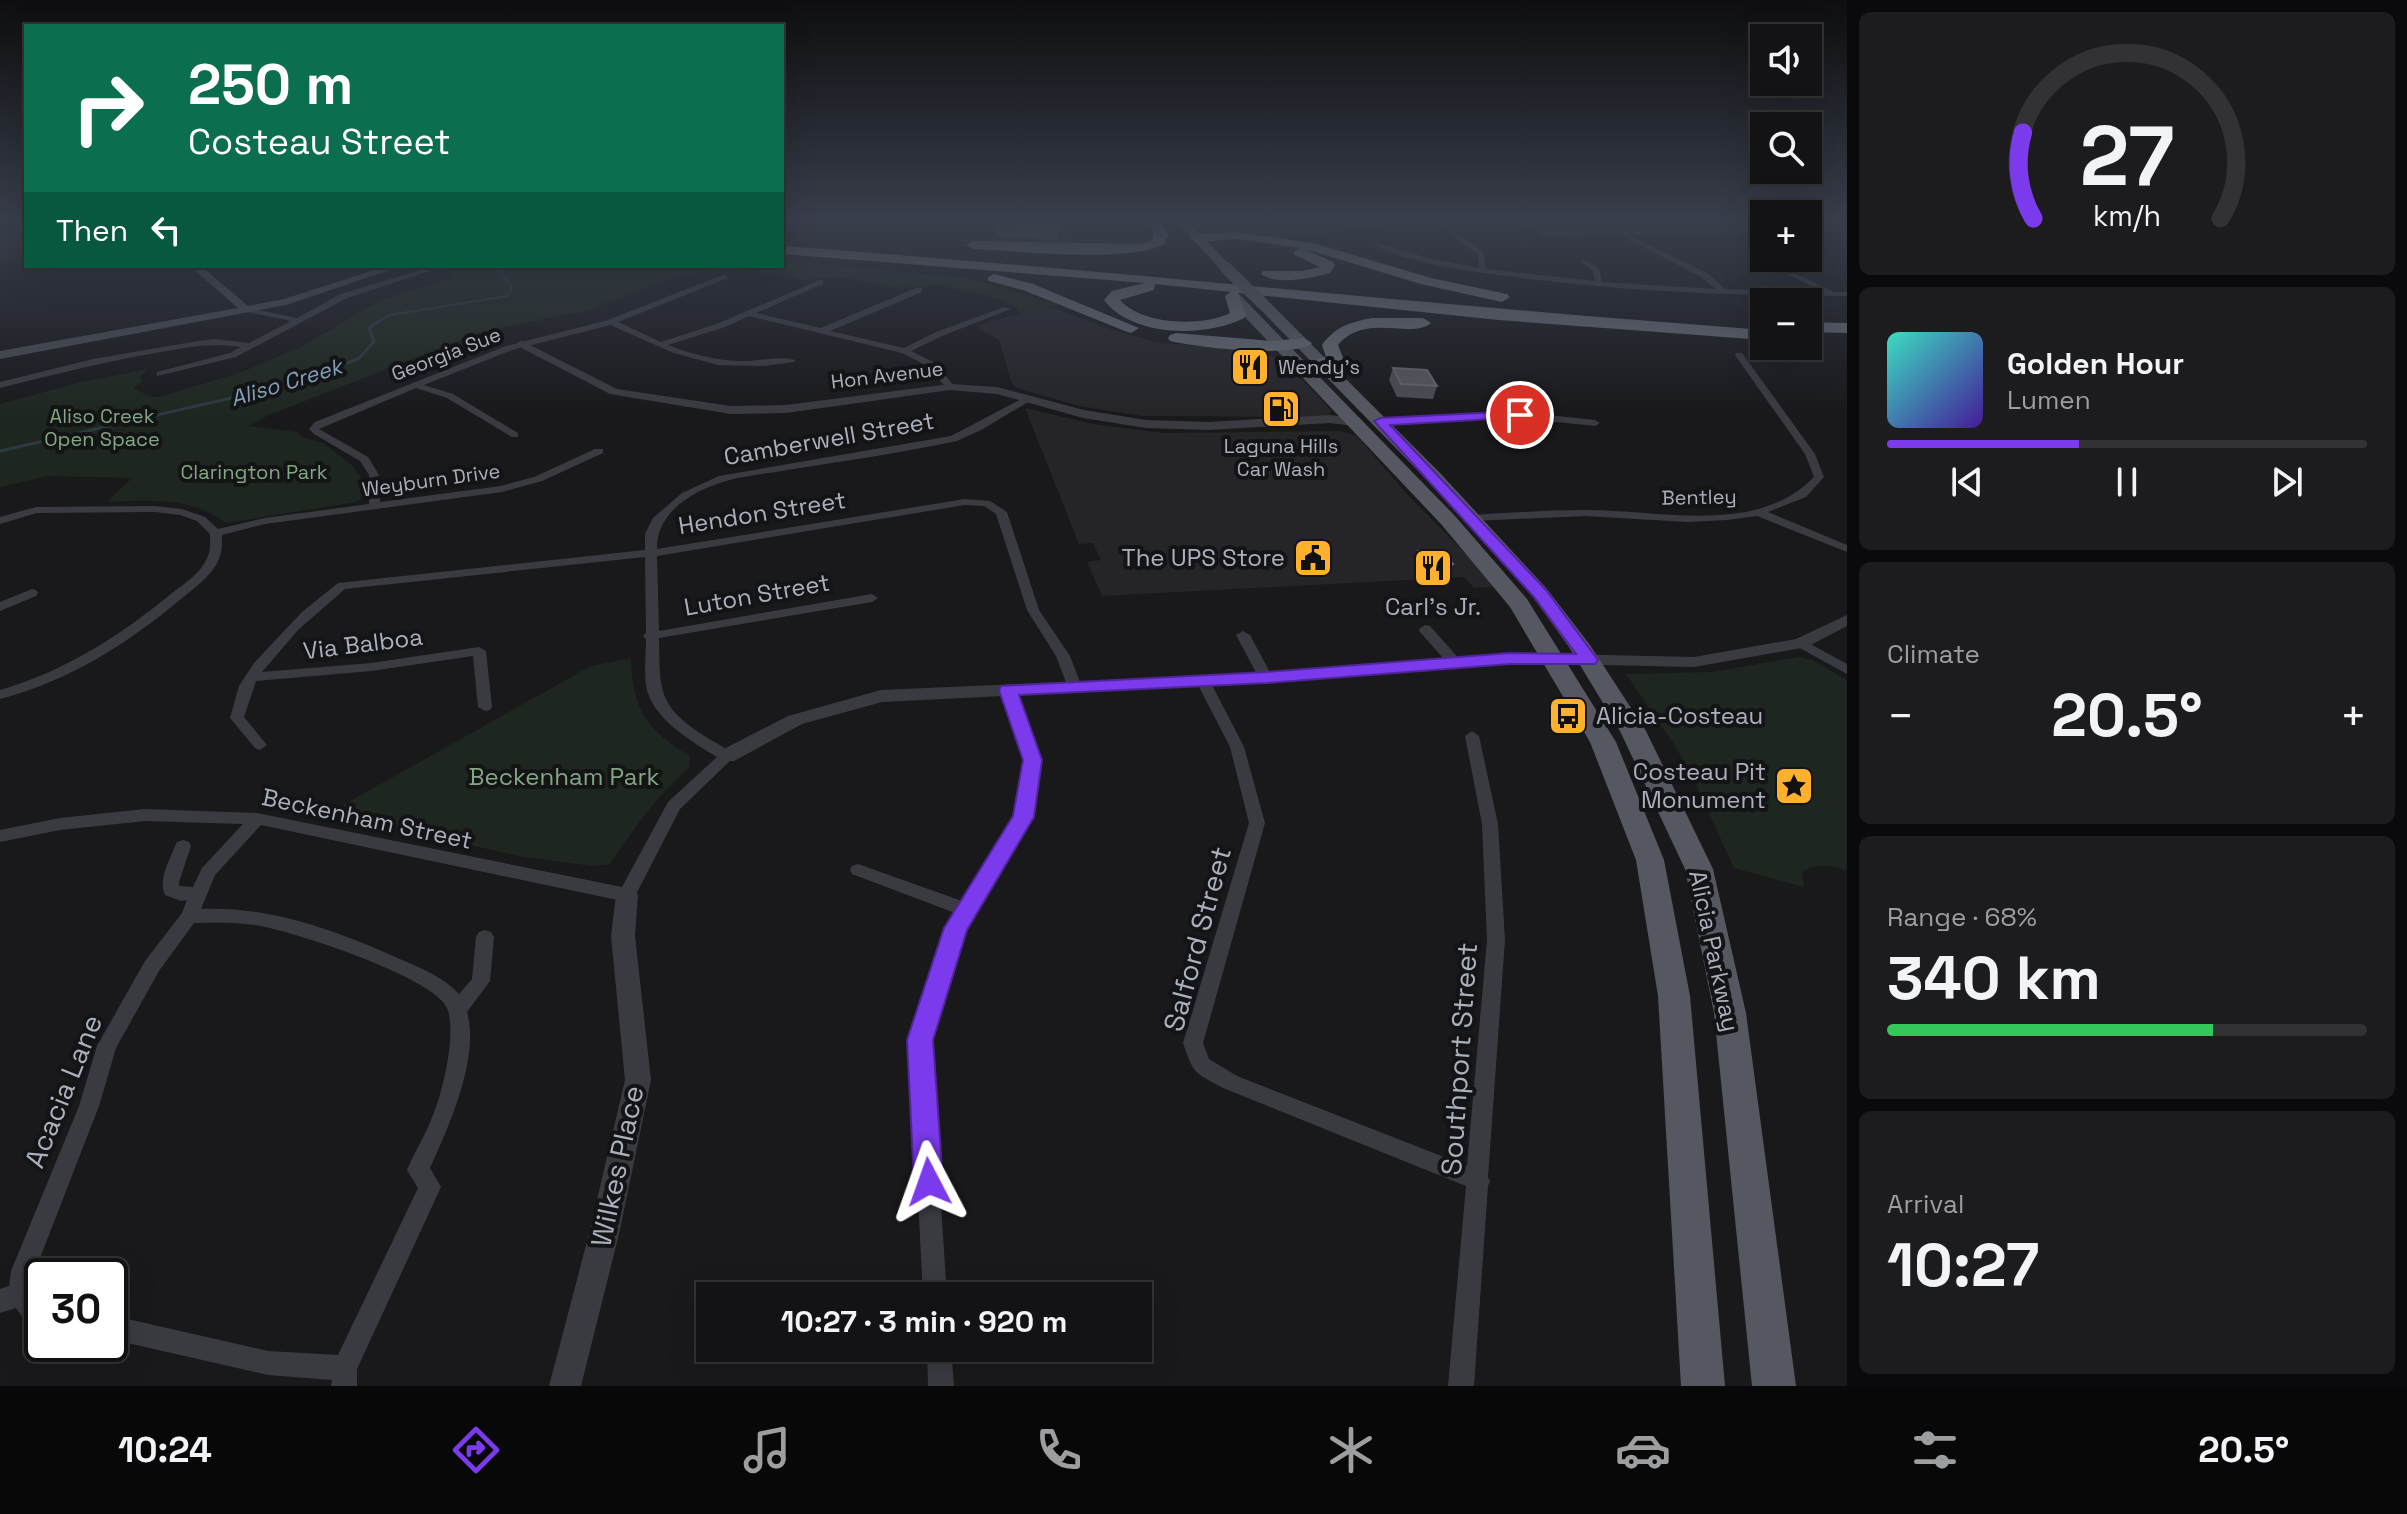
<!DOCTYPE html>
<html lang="en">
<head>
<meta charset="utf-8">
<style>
	body { margin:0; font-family:"Space Grotesk",sans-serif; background:#1c1c1e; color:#f1f3f6; height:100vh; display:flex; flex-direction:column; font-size:30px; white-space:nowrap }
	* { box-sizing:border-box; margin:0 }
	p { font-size:26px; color:#9d9ea0 }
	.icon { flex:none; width:44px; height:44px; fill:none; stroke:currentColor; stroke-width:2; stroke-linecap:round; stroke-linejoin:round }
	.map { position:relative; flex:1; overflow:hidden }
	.drawer { display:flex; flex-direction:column; gap:12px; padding:12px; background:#0a0a0c; width:560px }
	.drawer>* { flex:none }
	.banner { position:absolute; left:24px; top:24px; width:760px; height:244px; border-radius:0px; box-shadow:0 8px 32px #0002,0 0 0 2px #323234; background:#0b6e4f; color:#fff; overflow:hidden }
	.fabs { position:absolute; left:1750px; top:24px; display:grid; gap:16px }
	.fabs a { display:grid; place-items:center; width:72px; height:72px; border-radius:0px; background:#131315; box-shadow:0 8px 32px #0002,0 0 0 2px #323234; font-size:40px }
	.speed { position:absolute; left:24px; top:1258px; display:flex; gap:16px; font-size:40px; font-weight:700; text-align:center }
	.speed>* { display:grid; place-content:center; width:104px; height:104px; border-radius:50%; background:#131315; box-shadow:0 8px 32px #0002,0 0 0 2px #323234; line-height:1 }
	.speed .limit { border:4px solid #111; border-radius:12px; background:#fff; color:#111 }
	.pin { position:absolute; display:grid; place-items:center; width:68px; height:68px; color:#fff; margin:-34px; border:4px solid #fff; border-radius:50%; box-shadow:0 2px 8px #0007 }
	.me { position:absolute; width:88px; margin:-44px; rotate:356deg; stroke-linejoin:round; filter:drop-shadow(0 0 6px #0008) }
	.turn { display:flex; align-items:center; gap:28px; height:168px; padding:0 32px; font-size:36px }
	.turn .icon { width:104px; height:104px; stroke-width:2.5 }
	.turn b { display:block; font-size:56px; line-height:68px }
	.then { display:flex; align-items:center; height:76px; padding:0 32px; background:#0003; gap:16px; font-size:30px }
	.big { font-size:60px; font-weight:800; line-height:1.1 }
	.drawer .card { flex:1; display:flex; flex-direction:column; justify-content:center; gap:12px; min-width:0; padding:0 28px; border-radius:12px; background:#1c1c1e }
	.drawer .dial { align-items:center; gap:0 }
	.dial svg { height:208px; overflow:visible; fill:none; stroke:#323234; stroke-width:7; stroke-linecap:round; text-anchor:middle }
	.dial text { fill:#f1f3f6; stroke:none }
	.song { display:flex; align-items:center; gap:24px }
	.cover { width:96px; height:96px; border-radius:12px; background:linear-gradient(135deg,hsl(170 70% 55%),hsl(260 70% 35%)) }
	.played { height:8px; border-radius:4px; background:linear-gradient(90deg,#7c3aed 40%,#323234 40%) }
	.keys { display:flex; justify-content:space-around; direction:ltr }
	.heat { display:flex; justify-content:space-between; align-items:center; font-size:44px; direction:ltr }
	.charge { height:12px; border-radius:6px; background:linear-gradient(90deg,#34c759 68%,#323234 0) }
	.trip { position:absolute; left:696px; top:1282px; width:456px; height:80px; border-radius:0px; background:#131315; box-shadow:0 8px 32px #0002,0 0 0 2px #323234; font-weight:800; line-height:80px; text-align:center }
	.dock { display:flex; height:128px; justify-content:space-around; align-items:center; background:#080808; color:#9d9ea0 }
	.dock .icon { width:56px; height:56px }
	.dock .active { color:#7c3aed }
	.dock b { font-size:36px; color:#f1f3f6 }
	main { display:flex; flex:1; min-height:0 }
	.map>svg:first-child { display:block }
</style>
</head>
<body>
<main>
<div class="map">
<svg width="1847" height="1386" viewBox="0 0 1847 1386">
	<rect width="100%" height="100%" fill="#19191c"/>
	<g fill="#252529">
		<polygon points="973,220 1151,220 1155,235 1142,244 1106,247 961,241"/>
		<polygon points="1190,220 1395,220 1399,223 1286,238 1202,234"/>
		<polygon points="0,223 26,226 26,254 0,264"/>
		<polygon points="1052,307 1106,328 1155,342 1260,352 1282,359 1332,411 1327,417 1142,416 1079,406 1017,388 1012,384 999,340 978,328 979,325 991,321"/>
		<polygon points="1025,408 1093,424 1163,433 1341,431 1357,436 1407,494 1471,559 1493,587 1474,588 1464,577 1102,596 1087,562 1101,560 1093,543 1079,544"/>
	</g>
	<g fill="#1e271f">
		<path d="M782,260L967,278L1059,305L1020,314L1017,312L1018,307L1005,303L1004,300L937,285L901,288L840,277L803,280L792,276L727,270L678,276L589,310L480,332L267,416L249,426L297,432L302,437L323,443L354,467L360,476L362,498L356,502L226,523C193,497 147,500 107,502L132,478L48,476L0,487V404L77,383L148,369L139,378L143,381L133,388L151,397H159L242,372L301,347L380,300L454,277L446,269L455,266H782Z"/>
		<path d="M1799,657L1812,660L1847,680V871C1832,865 1815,862 1802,873L1804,887L1734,868L1694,780L1674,744L1626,674L1712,672Z"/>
		<path d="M631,658C632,708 646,730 690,756L689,768C656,796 634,829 610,864L592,866L519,856L329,813L591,666Z"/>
	</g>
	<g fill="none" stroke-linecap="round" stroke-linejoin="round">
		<polyline stroke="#2d3941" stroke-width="2" points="378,322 389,315 508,296 512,287 496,266"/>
		<polyline stroke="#2d3941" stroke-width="3" points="0,451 283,386 358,359 374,342 369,328 381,320"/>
		<g fill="#3a3b41" fill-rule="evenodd">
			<path d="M1431,220H1439L1483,252L1486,269L1595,281L1593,271L1581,261L1584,259L1599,268L1602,282L1716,289L1701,277L1621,235L1544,236L1516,220H1524L1545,232L1764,229V233L1629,235L1707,273L1725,289L1823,292L1760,260L1762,257L1834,292H1847V296C1730,296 1615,291 1499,275C1461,270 1408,263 1375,245L1378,243L1424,257L1479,268L1478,254Z"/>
			<polygon points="1847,227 1847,231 1808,232 1808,228"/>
			<path d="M434,266H445L347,298L236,357L157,376V372L230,353L241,347C205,342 180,349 144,355C95,364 48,376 0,388V382L93,359L198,341L216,339L249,343L291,321L248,312V308L297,318L341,294Z"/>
			<path d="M725,274L728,278L618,322L661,342L719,323L820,280H823V284L756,313L821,328L916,288H922V292L830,331L904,348L936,332L1004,307L1011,309L942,336L911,351L935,363L955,387L950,390L947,389L929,367L902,353L749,316L725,327L668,345C691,354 714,360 738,361C754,362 783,355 795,360L794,362L764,366L718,365L674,353L610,325L512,350L424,385L453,394L518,433V437H512L447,398L416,388L319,429L368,457L379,475L380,502L501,486L534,477L595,449H603V453L542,481L502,492L265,524L222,535C222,543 222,552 219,559C212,576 194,588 181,599C127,644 69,681 0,699V690C65,671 120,636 172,593C184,584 201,573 207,558C211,551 210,542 210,534L197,521L180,515L155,512L37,513L0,524V517L36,507L155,506L182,509L205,517L218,529L265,518L369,504V475L360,461L314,434L309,429L315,422L506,346L608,320Z"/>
			<path d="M1736,353H1742L1815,454L1824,477L1806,497L1768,512L1847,545V552L1757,516L1727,520L1687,522L1585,516L1472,521L1466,518L1472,515C1509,513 1546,510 1583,510C1657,509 1756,537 1814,477L1805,454L1735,355Z"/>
			<path d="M1025,397L1030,400L1028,402L981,430L957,441C901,453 844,461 787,470C767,474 745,475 726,481C694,490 656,512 657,549L965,499L990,501L1007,512L1039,610L1070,656L1081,685L1079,688L1074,689L1067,685L1056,656L1027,610L996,514L984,506L965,505L657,556L659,631L872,594L878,598L872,602L659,638C660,689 657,705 703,735C713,742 726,747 735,756L680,809L633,900L627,902L261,825L215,875L201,909C271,906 338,931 402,960C423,969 443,977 459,994L472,979L476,937L479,932L485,930L491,932L494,937L490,981L467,1012C480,1057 449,1127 430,1168L441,1187L357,1369V1386H331L332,1380L268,1375L110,1339V1315L268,1351L338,1355L418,1188L407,1170C415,1151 426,1134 433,1115C443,1091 457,1032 447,1008C434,977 290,930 255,925C234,922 214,922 194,923L159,971L116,1048L99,1106L35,1271L32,1291L42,1300V1324L24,1319L16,1308L0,1313V1289L9,1286L11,1271L79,1106L97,1046L145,961L182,913L187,900L181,901L165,895C158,879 169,862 175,846L177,842L183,840L189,842L191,846L179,882V886L193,887L202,868L243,824L145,821L60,830L0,842V830L60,818L145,809L257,813L622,887L668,802L717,757C692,742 650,717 646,685C644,670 646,654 646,639L643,636L646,633L645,557L345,589L298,630L262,672L371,663L479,647L486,651L492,707L490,710L485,711L478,707L473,656L371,671L256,681L244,717L267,745L260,750L255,748L230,718L239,686L254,663L302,612L338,583L645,550V534L653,518L682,493L719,476L951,436Z"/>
			<polygon points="1520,412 1595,420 1600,423 1595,426 1520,418 1380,424 1375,421 1380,418"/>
			<polygon points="32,589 36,590 38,593 36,596 0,611 0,602"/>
			<polygon points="1425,625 1430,626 1461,661 1463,664 1461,667 1451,667 1420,632 1419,629"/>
			<polygon points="1243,631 1250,635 1273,678 1271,681 1266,682 1259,678 1236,635"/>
			<polygon points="1801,639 1847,664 1847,674 1796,646 1794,643"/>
			<path d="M1203,677L1210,681L1244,747L1265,823L1203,1043L1209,1059L1237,1076L1467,1166L1487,940L1482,824L1465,736L1472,731L1479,736L1498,824L1505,940L1488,1177L1490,1181L1488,1186L1474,1386H1448L1466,1186L1223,1088C1194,1072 1194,1075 1183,1043L1249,823L1230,747L1196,681Z"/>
			<polygon points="1008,686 1015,690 1041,760 1032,817 964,929 930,1040 947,1296 923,1296 910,1040 946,928 955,913 852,874 850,870 852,866 858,864 962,901 1016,817 1025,760 1001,690"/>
			<polygon points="927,1348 951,1348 954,1386 928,1386"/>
		</g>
		<g fill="#3a3b41" fill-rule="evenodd">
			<polygon points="522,341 617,389 731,406 786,405 950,384 997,387 1084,410 1146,420 1209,422 1330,415 1355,418 1361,422 1355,426 1330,423 1209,430 1146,428 1083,418 997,394 950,390 786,413 731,414 610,394 518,346 518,342"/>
			<polygon points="1847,615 1847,626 1807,647 1694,667 1510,663 1266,683 882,702 802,724 734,761 720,761 717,756 720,751 788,716 881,690 1266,673 1510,653 1694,657 1796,639"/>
			<polygon points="627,887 635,889 638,895 635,936 651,1080 619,1234 581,1386 549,1386 589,1234 625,1080 611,936 616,895 619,889"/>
		</g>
		<g fill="#474a51" fill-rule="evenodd">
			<polygon points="12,220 26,220 26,225 13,222"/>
			<polygon points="190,266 201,266 248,306 284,299 387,266 402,266 286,305 0,359 0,351 238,308"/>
		</g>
		<g fill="#555860" fill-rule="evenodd">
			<polygon points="1175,220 1186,220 1230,265 1230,271 1222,271"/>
			<polygon points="1228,293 1238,293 1455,516 1527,599 1616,742 1664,860 1690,996 1725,1386 1681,1386 1658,996 1636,860 1590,742 1510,607 1441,524 1228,299"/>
			<polygon points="1257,300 1267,300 1440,473 1547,589 1590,645 1646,731 1713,869 1746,1013 1796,1386 1752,1386 1714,1013 1685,869 1620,731 1569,647 1533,597 1428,481 1257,306"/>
		</g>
		<g fill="#656972" fill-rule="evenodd">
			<path d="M1148,220H1160L1168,235L1163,245C1124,263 1020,251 973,249L966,245L973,241L1142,244L1152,240L1154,235Z"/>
			<path d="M1236,232L1313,243L1431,278L1507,294L1510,297L1502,302L1421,284L1305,249L1333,262L1335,265L1330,273C1310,278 1278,286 1261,274L1263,271H1302L1320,267L1295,255L1293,252L1300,248L1236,239L1197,242L1190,238L1197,234Z"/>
			<path d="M782,246C1110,270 1436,306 1764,330V340L1499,320L1238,293L1246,315L1244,318C1205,338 1132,337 1104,300L1112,291L1145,283L782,254ZM1155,284L1231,292L1225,296L1230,313C1202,327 1142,325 1120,300L1154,290Z"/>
			<polygon points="994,274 1033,284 1139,328 1131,333 1125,331 1023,290 989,281 987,278"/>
			<path d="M1372,318H1423L1431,323C1411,340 1366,312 1338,345L1344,360L1341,364L1317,367L1314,363L1317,359L1326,357L1322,345C1335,327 1350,322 1372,318Z"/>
			<polygon points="1808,322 1847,323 1847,333 1808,332"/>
			<path d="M1176,333L1272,341L1304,338L1312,343C1295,359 1195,347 1170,341L1168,338L1170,335Z"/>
		</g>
		<polyline stroke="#555860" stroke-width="12" points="1226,268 1262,303"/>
	</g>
	<g fill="#4a4c51">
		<polygon points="1068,220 1066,233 1060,235 1058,240 996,237 996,223"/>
		<polygon points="1393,368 1437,386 1433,399 1397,397 1389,380"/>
		<polygon points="1419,551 1453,564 1450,574 1426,575 1416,561"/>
	</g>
	<polygon fill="#323337" points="1068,220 1066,233 1060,235 1058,240 1061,221"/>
	<g fill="#55565d" stroke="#62646c" stroke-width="2">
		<polygon points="998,220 1064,220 1061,221 1059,226 996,223"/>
		<polygon points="1393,368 1427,370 1437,386 1401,384"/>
		<polygon points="1442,550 1453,564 1430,564 1419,551"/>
	</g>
	<linearGradient id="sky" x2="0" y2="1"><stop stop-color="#0e0e0f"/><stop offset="0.53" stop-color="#383e4b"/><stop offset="1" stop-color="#383e4b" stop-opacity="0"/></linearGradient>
	<rect width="1847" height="414" fill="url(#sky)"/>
	<polygon fill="#7c3aed" stroke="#51269a" stroke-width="2" points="1520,411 1526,415 1524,417 1390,425 1546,590 1598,660 1595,664 1510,664 1266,683 1019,695 1042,760 1034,817 967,930 933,1040 943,1182 939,1192 929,1196 919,1192 914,1182 907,1040 944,928 1013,816 1023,760 999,690 1001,686 1266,672 1510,653 1576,654 1534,597 1374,421 1380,418"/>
	<defs>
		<g id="restaurant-square" transform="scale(2)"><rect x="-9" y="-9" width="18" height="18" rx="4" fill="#ffb12d" stroke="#141417"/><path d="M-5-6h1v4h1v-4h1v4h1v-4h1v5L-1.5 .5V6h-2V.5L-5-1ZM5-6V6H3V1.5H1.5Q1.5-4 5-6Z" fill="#111"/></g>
		<g id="fuel-square" transform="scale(2)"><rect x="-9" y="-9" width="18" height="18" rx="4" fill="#ffb12d" stroke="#141417"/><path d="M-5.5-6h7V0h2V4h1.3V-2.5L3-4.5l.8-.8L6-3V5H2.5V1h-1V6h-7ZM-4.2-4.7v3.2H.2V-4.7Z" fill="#111"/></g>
		<g id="civic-square" transform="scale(2)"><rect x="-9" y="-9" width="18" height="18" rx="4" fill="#ffb12d" stroke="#141417"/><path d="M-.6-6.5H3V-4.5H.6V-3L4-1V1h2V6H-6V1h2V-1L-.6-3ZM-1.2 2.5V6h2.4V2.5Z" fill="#111"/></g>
		<g id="bus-square" transform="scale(2)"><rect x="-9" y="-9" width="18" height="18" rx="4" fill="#ffb12d" stroke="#141417"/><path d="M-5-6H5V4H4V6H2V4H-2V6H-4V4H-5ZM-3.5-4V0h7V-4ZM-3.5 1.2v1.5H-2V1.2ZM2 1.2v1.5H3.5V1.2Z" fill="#111"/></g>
		<g id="sight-square" transform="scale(2)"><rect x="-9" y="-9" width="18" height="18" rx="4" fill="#ffb12d" stroke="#141417"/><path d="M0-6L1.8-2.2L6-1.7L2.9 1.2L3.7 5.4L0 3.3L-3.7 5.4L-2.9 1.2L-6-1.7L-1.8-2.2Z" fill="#111"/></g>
	</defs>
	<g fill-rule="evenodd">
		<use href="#restaurant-square" x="1250" y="367"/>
		<use href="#fuel-square" x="1281" y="409"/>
		<use href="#civic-square" x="1313" y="558"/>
		<use href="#restaurant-square" x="1433" y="568"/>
		<use href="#bus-square" x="1568" y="716"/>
		<use href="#sight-square" x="1794" y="786"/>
	</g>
	<g text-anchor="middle" stroke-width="8" stroke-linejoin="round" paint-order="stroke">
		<g font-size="20" fill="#aab0bc" stroke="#141417">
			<text transform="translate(446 354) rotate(-21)" y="7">Georgia Sue</text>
			<text transform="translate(887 375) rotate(-7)" y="7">Hon Avenue</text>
			<text transform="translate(431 480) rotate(-8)" y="7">Weyburn Drive</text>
			<text transform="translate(1699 497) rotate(-1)" y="7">Bentley</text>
		</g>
		<g font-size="20" fill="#aab0bc" stroke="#141417" text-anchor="start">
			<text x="1278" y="374">Wendy's</text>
			<text x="1281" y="453" text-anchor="middle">Laguna Hills<tspan x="1281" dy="23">Car Wash</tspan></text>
		</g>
		<g font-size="20" fill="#80a881" stroke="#141417">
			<text x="102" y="423">Aliso Creek<tspan x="102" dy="23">Open Space</tspan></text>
			<text x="254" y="479">Clarington Park</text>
		</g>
		<g font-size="22" font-style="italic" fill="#7fa0b9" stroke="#141417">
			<text transform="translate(286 382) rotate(-17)" y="8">Aliso Creek</text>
		</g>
		<g font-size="24" fill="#aab0bc" stroke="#141417">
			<text transform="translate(829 439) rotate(-10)" y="8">Camberwell Street</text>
			<text transform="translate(762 513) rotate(-9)" y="8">Hendon Street</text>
			<text transform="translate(757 595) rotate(-10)" y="8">Luton Street</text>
			<text transform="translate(363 644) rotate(-7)" y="8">Via Balboa</text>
			<text transform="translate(367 819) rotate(12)" y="8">Beckenham Street</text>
			<text transform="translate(1714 951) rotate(78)" y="8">Alicia Parkway</text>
		</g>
		<g font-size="24" fill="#aab0bc" stroke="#141417" text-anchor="end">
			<text x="1285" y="566">The UPS Store</text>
			<text x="1433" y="615" text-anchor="middle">Carl's Jr.</text>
			<text x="1596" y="724" text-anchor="start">Alicia-Costeau</text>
			<text x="1766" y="780">Costeau Pit<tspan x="1766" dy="28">Monument</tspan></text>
		</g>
		<g font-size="24" fill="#80a881" stroke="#141417">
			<text x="564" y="785">Beckenham Park</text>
		</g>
		<g font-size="28" fill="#aab0bc" stroke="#141417">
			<text transform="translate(1197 939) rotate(-75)" y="10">Salford Street</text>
			<text transform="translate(1459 1059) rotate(-86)" y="10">Southport Street</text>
			<text transform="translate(63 1091) rotate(-68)" y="10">Acacia Lane</text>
			<text transform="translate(617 1166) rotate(-78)" y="10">Wilkes Place</text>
		</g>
	</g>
</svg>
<div class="fabs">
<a><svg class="icon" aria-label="sound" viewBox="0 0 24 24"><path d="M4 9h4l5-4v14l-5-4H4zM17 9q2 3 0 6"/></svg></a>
<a><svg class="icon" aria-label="search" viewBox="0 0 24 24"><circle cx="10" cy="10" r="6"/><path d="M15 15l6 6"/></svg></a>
<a>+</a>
<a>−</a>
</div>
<div class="speed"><div class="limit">30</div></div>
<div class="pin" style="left:1520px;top:415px;background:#d93025"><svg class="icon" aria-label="arrive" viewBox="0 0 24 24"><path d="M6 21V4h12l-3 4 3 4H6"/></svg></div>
<svg class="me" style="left:929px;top:1182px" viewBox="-20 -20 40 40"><path d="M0-17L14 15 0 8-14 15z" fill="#7c3aed" stroke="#fff" stroke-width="4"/></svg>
<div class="trip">10:27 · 3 min · 920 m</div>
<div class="banner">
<div class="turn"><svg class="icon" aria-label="right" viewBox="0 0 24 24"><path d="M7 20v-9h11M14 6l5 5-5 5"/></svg><div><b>250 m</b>Costeau Street</div></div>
<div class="then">Then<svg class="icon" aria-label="left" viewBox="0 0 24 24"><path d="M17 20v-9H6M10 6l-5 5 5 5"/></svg></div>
</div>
</div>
<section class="drawer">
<div class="card dial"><svg viewBox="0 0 100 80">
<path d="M14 69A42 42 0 1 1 86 69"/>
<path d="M14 69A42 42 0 0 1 10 36" stroke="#7c3aed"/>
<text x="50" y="56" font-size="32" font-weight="700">27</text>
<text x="50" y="72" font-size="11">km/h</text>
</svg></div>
<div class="card">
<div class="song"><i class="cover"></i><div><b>Golden Hour</b><p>Lumen</p></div></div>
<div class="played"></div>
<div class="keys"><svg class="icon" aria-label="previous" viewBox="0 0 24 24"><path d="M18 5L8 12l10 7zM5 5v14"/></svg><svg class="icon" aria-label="pause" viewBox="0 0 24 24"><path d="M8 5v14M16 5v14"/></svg><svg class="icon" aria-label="next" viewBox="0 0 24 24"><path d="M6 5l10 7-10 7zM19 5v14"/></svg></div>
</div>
<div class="card"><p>Climate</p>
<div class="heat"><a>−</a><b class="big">20.5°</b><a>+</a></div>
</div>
<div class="card"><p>Range · 68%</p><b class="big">340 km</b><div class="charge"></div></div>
<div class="card"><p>Arrival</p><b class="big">10:27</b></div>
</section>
</main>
<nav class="dock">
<b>10:24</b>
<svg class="icon active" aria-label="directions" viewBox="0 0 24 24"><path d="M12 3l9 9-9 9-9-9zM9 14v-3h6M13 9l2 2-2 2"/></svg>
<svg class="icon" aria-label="music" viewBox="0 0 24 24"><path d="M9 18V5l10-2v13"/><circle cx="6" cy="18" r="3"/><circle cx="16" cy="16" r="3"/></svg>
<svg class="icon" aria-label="phone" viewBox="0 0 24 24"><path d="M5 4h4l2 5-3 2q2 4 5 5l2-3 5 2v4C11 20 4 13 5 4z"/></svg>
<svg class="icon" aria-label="climate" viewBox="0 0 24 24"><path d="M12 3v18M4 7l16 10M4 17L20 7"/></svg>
<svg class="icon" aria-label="car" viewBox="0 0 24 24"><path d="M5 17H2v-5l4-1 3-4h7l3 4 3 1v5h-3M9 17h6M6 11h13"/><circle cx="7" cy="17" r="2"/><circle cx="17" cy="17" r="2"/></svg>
<svg class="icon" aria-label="filters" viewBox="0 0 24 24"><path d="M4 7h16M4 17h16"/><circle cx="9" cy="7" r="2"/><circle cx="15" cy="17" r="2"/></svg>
<b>20.5°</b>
</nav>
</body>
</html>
